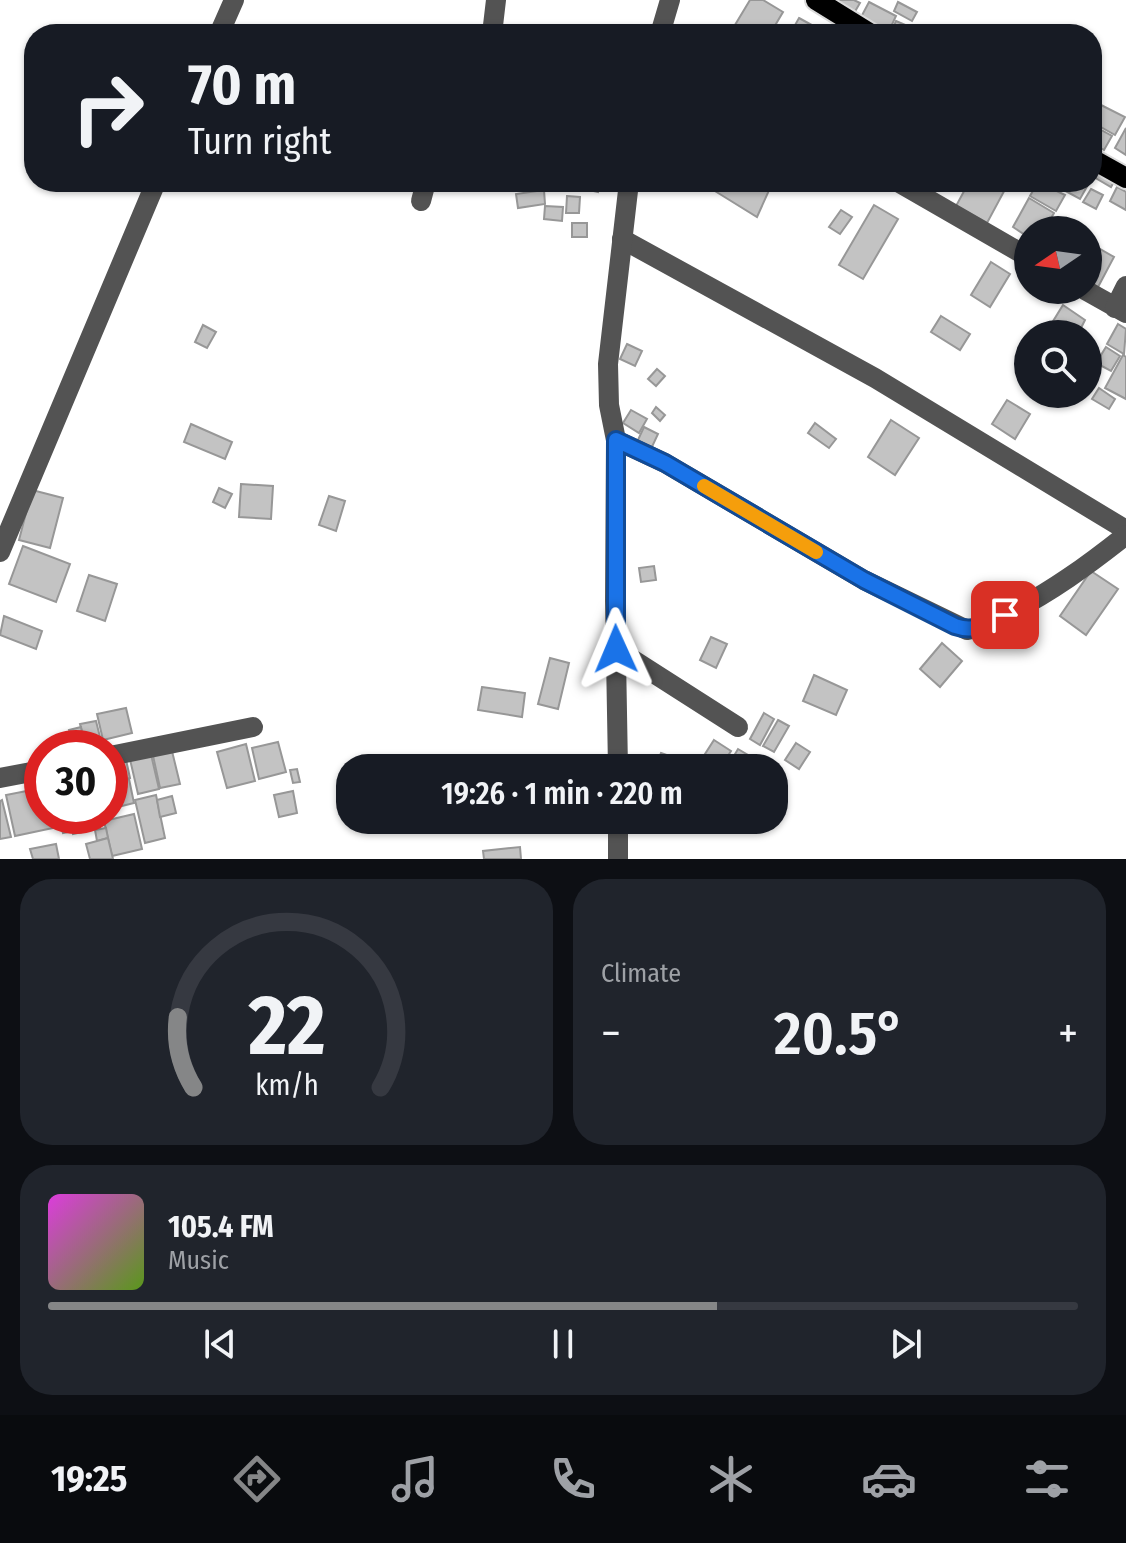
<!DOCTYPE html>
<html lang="en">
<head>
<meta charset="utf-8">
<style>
	body { margin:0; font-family:"Fira Sans Condensed",sans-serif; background:#20242c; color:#f1f3f6; height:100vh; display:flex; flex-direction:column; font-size:30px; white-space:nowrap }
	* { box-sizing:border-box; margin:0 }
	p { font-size:26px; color:#9ea1a6 }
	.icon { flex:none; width:44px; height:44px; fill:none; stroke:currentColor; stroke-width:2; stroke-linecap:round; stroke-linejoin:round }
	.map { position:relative; height:859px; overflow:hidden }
	.details { display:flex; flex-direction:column; gap:20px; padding:20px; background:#0d0f14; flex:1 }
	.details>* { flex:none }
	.hud { position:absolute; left:24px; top:24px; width:1078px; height:168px; border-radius:32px; box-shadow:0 2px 6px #0004; background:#171b24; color:#f1f3f6; overflow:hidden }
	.needle { width:52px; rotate:257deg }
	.buttons { position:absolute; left:1014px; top:216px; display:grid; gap:16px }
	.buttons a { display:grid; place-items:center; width:88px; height:88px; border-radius:50%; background:#171b24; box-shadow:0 2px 6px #0004; font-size:40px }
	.speed { position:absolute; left:24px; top:730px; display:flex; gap:16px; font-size:40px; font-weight:700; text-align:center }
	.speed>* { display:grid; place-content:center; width:104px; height:104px; border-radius:50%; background:#171b24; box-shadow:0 2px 6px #0004; line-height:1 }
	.speed .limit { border:12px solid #d22; background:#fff; color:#111 }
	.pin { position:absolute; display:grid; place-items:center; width:68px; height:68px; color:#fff; margin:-34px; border-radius:16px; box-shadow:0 4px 12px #0006 }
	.me { position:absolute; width:88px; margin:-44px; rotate:359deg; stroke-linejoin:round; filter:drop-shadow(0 0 6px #0008) }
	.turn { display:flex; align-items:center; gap:28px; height:168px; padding:0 32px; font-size:36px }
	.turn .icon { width:104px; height:104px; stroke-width:2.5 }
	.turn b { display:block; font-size:56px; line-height:68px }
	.big { font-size:60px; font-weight:600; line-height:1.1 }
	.details .widget { flex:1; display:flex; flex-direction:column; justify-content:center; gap:12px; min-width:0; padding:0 28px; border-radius:32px; background:#20242c }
	.details .dial { align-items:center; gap:0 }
	.dial svg { height:208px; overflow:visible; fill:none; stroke:#363941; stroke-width:7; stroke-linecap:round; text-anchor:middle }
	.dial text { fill:#f1f3f6; stroke:none }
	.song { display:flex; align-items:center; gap:24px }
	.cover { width:96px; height:96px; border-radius:12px; background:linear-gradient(135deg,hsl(300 70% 55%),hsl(90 70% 35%)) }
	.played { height:8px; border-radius:4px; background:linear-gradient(90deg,#858687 65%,#363941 65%) }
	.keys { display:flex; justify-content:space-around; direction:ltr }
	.heat { display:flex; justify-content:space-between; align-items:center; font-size:44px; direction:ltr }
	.details .tiles { flex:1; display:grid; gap:20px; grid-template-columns:1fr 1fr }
	.widget:last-child { grid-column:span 2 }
	.trip { position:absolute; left:336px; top:754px; width:452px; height:80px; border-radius:32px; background:#171b24; box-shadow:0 2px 6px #0004; font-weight:600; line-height:80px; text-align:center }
	.dock { display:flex; height:128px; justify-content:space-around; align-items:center; background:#090b0e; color:#9ea1a6 }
	.dock .icon { width:56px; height:56px }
	.dock .selected { color:#858687 }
	.dock b { font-size:36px; color:#f1f3f6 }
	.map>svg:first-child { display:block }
</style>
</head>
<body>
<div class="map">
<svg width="1126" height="859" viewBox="0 0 1126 859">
	<rect width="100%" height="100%" fill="#fff"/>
	<g fill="#c3c3c3" stroke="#979797" stroke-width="2">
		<polygon points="750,0 763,0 783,12 770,34 739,34 732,30"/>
		<polygon points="827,0 854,0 860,3 853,15"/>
		<polygon points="869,2 896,16 888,33 860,19"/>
		<polygon points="898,2 917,12 912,21 894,11"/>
		<polygon points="799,18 828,34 790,34"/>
		<polygon points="896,21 924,33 923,34 890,34"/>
		<polygon points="1101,105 1125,117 1115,135 1092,122"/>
		<polygon points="1094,126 1112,136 1104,150 1092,144"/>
		<polygon points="1126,128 1126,155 1115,148"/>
		<polygon points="1097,167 1116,178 1111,187 1092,176"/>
		<polygon points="527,182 547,182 547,185 528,188"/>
		<polygon points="573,182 600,182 598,192 572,186"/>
		<polygon points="713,182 764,182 771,186 757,217 710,188"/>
		<polygon points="969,182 1009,182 987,223 956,206"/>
		<polygon points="1038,182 1065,195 1056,211 1030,196"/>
		<polygon points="1049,182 1087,182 1089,183 1080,199"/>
		<polygon points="1117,187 1126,192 1126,210 1110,201"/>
		<polygon points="1091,189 1103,195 1096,209 1083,202"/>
		<polygon points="544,190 545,204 518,208 516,194"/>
		<polygon points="567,196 580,197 579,213 566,213"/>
		<polygon points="1029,198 1054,213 1044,230 1028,230 1028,237 1013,227"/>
		<polygon points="874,205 898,219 863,279 839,265"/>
		<polygon points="545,206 563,207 562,221 544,219"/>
		<polygon points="841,210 852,217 840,234 829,227"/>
		<rect x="572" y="223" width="15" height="14"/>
		<polygon points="1088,242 1114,257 1098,287 1088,281"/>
		<polygon points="991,262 1010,274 990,307 971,295"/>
		<polygon points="1063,305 1085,320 1078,334 1052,334 1047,331"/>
		<polygon points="941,316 970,334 960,350 931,332"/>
		<polygon points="1118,324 1126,329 1124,354 1107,344"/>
		<polygon points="203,325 216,332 207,348 195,342"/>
		<polygon points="627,344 642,351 635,366 620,359"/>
		<polygon points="1106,347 1120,356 1111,371 1096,363"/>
		<polygon points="1123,355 1126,357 1126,399 1105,388"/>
		<polygon points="657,369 665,376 656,386 648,379"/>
		<polygon points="1099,388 1115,399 1109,409 1092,399"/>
		<polygon points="1007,400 1030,414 1015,439 992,424"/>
		<polygon points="656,407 665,415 660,421 652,413"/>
		<polygon points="631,410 647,419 639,433 623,423"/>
		<polygon points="891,420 919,438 895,475 868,457"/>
		<polygon points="815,423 836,439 829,448 808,433"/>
		<polygon points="191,424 232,442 225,459 184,442"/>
		<polygon points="644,427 658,434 651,449 637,442"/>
		<polygon points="241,484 273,486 271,519 239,517"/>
		<polygon points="219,488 232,494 225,508 213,502"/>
		<polygon points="32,490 63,498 50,548 19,540"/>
		<polygon points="329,496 345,501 336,531 319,525"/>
		<polygon points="23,546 70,564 56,602 9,584"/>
		<polygon points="654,566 656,580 641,582 639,568"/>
		<polygon points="1091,571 1118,589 1086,635 1060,616"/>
		<polygon points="89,575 117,584 105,621 77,611"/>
		<polygon points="4,616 42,631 36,649 0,635"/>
		<polygon points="711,637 727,644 716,668 700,660"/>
		<polygon points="942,643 962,661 940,687 920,669"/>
		<polygon points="550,658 569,663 558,709 538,704"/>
		<polygon points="814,675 847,690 836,715 803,701"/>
		<polygon points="482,687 525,693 522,717 478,710"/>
		<polygon points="126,708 132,733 103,740 97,714"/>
		<polygon points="764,713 774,719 760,745 750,739"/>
		<polygon points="778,720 789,726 774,752 763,746"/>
		<polygon points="96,721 100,737 84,740 80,724"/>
		<polygon points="81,727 85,748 74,748 69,730"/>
		<polygon points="714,740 731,751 720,768 696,768"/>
		<polygon points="278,742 286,772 259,779 252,748"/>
		<polygon points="796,743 810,752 799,769 785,760"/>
		<polygon points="246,744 255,781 227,788 217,752"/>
		<polygon points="171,747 180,784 160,788 152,751"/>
		<polygon points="738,749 765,765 763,768 728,766"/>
		<polygon points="150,750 159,789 138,794 129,755"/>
		<polygon points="661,753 681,760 678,768 655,768"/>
		<polygon points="125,755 130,778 110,783 110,758"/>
		<polygon points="645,761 646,768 631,768 630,763"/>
		<polygon points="297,769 300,782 293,783 290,770"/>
		<polygon points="129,779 134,803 110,809 110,783"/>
		<polygon points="42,788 42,816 50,816 53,828 15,836 6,795"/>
		<polygon points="293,791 297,813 279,817 274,795"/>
		<polygon points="156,795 165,838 145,843 135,800"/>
		<polygon points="172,796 176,813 160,817 157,800"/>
		<polygon points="2,800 11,837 0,839 0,801"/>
		<polygon points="134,814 142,849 112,856 104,821"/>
		<polygon points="69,816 98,816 100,828 73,834"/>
		<polygon points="71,821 73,831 63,833 60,823"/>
		<polygon points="106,828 108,838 97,841 95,830"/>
		<polygon points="108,838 113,859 90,859 86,844"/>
		<polygon points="56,844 59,859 33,859 30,849"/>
		<polygon points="520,847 521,859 484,859 483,851"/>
	</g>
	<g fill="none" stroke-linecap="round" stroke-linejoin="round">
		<g stroke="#dbdbdb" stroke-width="24">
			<g id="major">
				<polyline points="816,0 871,34"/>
				<polyline points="1092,159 1126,178"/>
			</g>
		</g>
		<g stroke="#535353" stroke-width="20">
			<polyline points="219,34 234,0"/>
			<polyline points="492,34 496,0"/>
			<polyline points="660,34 670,0"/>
			<polyline points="898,182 1028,257"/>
			<polyline points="421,201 426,182"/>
			<polyline points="622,239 875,378 1126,530"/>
			<polyline points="1085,290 1126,313"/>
			<polyline points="1115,308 1126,286"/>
			<path d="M616,440L665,463L864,580L967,630C981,628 993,621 1007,614C1050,593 1088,565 1126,535"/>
			<polyline points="0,552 156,182"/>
			<polyline points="616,649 738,727"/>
			<polyline points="110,756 253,727"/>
			<polyline points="618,768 615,601 616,440 609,405 608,364 629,182"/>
			<polyline points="0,778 42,770"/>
			<polyline points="618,820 618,859"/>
		</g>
		<use href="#major" stroke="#000" stroke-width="20"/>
	</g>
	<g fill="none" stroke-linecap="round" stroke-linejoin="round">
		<g stroke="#114b97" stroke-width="20">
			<path id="route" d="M616,649V440L665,463L864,580L955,626C975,633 987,624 1005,615"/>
		</g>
		<use href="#route" stroke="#1a73e8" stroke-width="14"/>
		<polyline stroke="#f59e0b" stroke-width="14" points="704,486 816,552"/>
	</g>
</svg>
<div class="buttons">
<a><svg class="needle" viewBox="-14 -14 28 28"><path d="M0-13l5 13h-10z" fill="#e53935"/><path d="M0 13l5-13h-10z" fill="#9ea1a6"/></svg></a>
<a><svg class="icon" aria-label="search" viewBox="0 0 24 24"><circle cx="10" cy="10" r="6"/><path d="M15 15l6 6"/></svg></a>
</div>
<div class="speed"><div class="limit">30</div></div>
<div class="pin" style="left:1005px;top:615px;background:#d93025"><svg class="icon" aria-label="arrive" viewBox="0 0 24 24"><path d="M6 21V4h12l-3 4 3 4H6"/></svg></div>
<svg class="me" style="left:616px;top:649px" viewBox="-20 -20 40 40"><path d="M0-17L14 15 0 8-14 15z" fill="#1a73e8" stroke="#fff" stroke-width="4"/></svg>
<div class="trip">19:26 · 1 min · 220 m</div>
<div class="hud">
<div class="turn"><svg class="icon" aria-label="right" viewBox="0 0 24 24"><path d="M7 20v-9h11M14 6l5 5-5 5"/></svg><div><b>70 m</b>Turn right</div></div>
</div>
</div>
<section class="details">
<div class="tiles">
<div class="widget dial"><svg viewBox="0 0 100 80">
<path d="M14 69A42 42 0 1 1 86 69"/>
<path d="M14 69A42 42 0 0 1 8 42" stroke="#858687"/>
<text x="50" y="56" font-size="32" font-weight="700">22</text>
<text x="50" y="72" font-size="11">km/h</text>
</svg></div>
<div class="widget"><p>Climate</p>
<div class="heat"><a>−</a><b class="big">20.5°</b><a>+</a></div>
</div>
<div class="widget">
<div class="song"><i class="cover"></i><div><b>105.4 FM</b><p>Music</p></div></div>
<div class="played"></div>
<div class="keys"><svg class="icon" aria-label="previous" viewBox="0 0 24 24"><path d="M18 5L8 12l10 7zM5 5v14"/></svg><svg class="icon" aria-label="pause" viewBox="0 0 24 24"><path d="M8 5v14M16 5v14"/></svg><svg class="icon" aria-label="next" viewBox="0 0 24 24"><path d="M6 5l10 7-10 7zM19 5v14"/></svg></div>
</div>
</div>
</section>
<nav class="dock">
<b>19:25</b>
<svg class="icon selected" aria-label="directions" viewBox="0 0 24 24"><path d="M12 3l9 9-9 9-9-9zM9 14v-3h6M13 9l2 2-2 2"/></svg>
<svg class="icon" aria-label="music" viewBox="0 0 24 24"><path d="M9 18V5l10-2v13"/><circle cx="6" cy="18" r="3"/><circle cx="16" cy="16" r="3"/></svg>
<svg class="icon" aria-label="phone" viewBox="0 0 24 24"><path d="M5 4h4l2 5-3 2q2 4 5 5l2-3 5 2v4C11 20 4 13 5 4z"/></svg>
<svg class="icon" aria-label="climate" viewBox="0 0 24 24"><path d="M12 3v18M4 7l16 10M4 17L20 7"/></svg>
<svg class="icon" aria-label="car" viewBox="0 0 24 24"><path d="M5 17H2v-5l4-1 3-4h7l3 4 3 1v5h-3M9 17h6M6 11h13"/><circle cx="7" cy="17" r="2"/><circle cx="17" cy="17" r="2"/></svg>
<svg class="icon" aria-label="filters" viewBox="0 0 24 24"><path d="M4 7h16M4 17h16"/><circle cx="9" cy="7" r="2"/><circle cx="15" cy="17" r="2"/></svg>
</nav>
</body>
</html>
